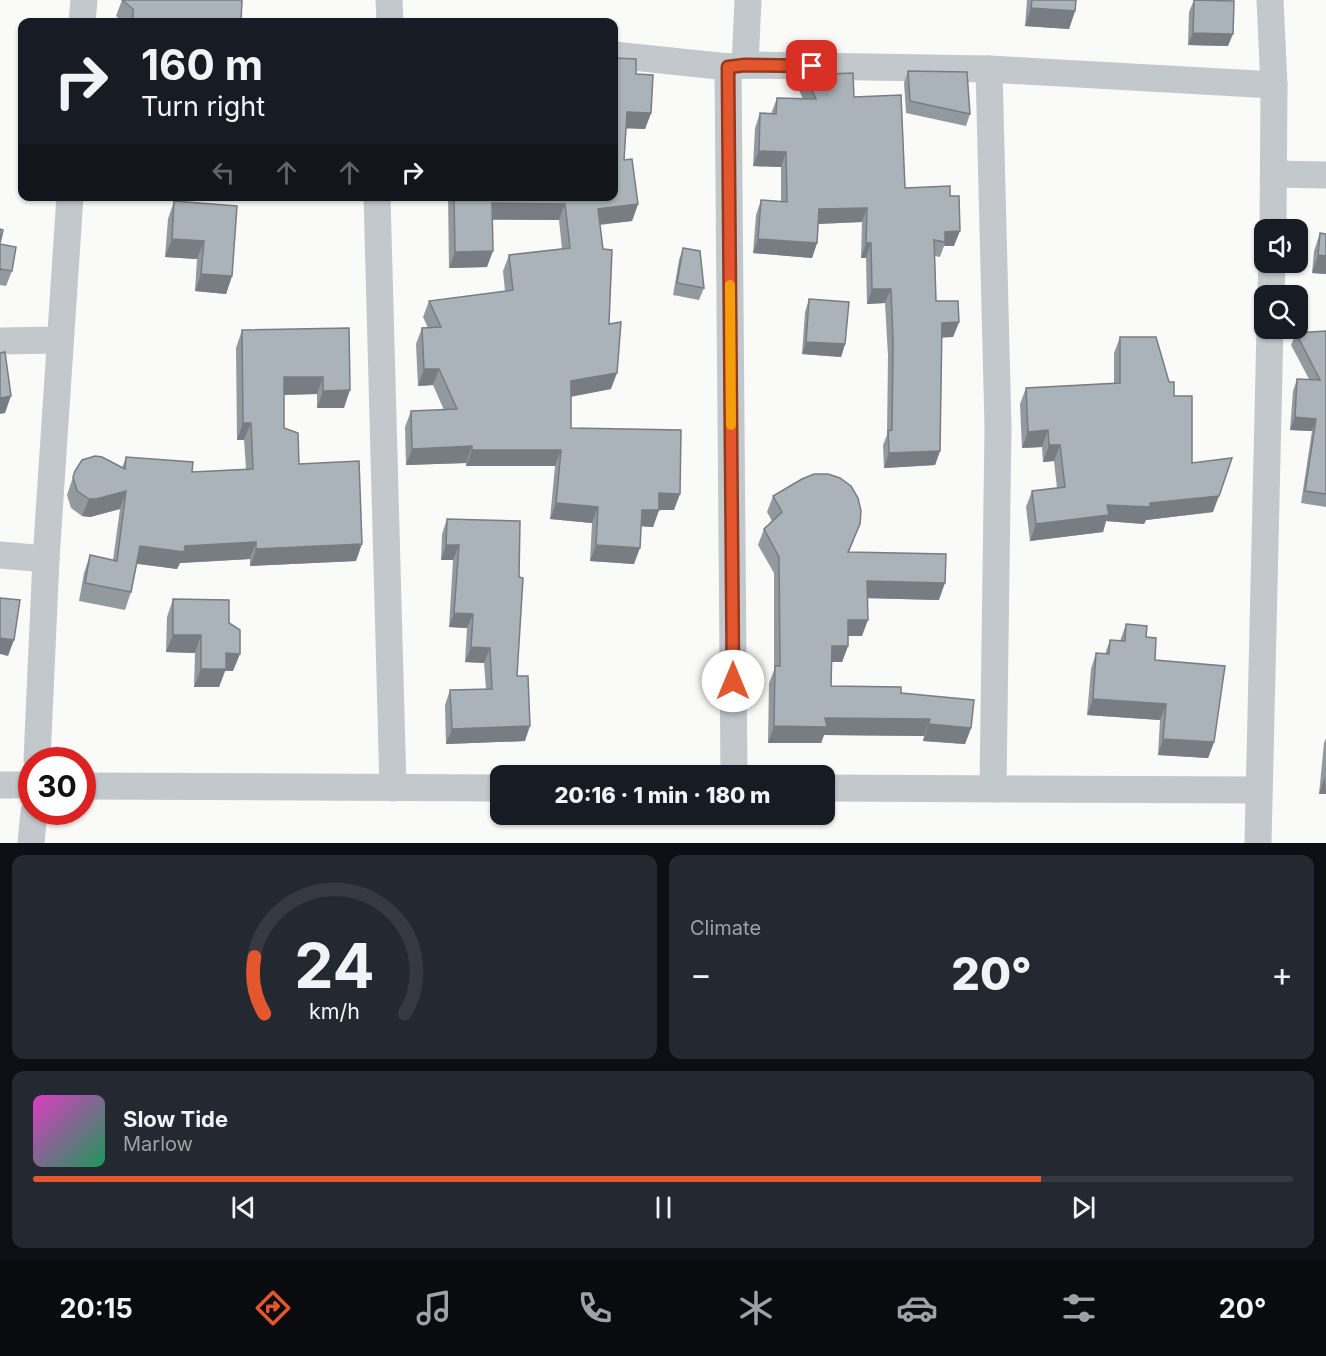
<!DOCTYPE html>
<html lang="en">
<head>
<meta charset="utf-8">
<style>
	body { margin:0; font-family:Inter,sans-serif; background:#242831; color:#f1f3f6; height:100vh; display:flex; flex-direction:column; font-size:22px; white-space:nowrap }
	* { box-sizing:border-box; margin:0 }
	p { font-size:20px; color:#9ea1a6 }
	.icon { flex:none; width:33px; height:33px; fill:none; stroke:currentColor; stroke-width:2; stroke-linecap:round; stroke-linejoin:round }
	.map { position:relative; height:843px; overflow:hidden }
	.panel { display:flex; flex-direction:column; gap:12px; padding:12px; background:#0d0f14; flex:1 }
	.panel>* { flex:none }
	.top-card { position:absolute; left:18px; top:18px; width:600px; height:183px; border-radius:12px; box-shadow:0 2px 4px #0004; background:#171b24; color:#f1f3f6; overflow:hidden }
	.controls { position:absolute; left:1254px; top:219px; display:grid; gap:12px }
	.controls a { display:grid; place-items:center; width:54px; height:54px; border-radius:12px; background:#171b24; box-shadow:0 2px 4px #0004; font-size:30px }
	.speed { position:absolute; left:18px; top:747px; display:flex; gap:12px; font-size:30px; font-weight:700; text-align:center }
	.speed>* { display:grid; place-content:center; width:78px; height:78px; border-radius:50%; background:#171b24; box-shadow:0 2px 4px #0004; line-height:1 }
	.speed .limit { border:9px solid #d22; background:#fff; color:#111 }
	.pin { position:absolute; display:grid; place-items:center; width:51px; height:51px; color:#fff; margin:-26px; border-radius:12px; box-shadow:0 3px 9px #0006 }
	.me { position:absolute; width:66px; margin:-33px; rotate:0deg; stroke-linejoin:round; filter:drop-shadow(0 0 4px #0008) }
	.turn { display:flex; align-items:center; gap:21px; height:126px; padding:0 24px; font-size:27px }
	.turn .icon { width:78px; height:78px; stroke-width:2.5 }
	.turn b { display:block; font-size:42px; line-height:51px }
	.lanes { display:flex; align-items:center; height:57px; padding:0 24px; background:#0003; justify-content:center; gap:30px; direction:ltr }
	.lanes .off { opacity:.35 }
	.big { font-size:45px; font-weight:800; line-height:1.1 }
	.panel .card { flex:1; display:flex; flex-direction:column; justify-content:center; gap:9px; min-width:0; padding:0 21px; border-radius:12px; background:#242831 }
	.panel .dial { align-items:center; gap:0 }
	.dial svg { height:156px; overflow:visible; fill:none; stroke:#363941; stroke-width:7; stroke-linecap:round; text-anchor:middle }
	.dial text { fill:#f1f3f6; stroke:none }
	.song { display:flex; align-items:center; gap:18px }
	.cover { width:72px; height:72px; border-radius:9px; background:linear-gradient(135deg,hsl(310 70% 55%),hsl(150 70% 35%)) }
	.played { height:6px; border-radius:3px; background:linear-gradient(90deg,#e4572e 80%,#363941 80%) }
	.keys { display:flex; justify-content:space-around; direction:ltr }
	.heat { display:flex; justify-content:space-between; align-items:center; font-size:33px; direction:ltr }
	.panel .tiles { flex:1; display:grid; gap:12px; grid-template-columns:1fr 1fr }
	.card:last-child { grid-column:span 2 }
	.trip { position:absolute; left:490px; top:765px; width:345px; height:60px; border-radius:12px; background:#171b24; box-shadow:0 2px 4px #0004; font-weight:800; line-height:60px; text-align:center }
	.dock { display:flex; height:96px; justify-content:space-around; align-items:center; background:#090b0e; color:#9ea1a6 }
	.dock .icon { width:42px; height:42px }
	.dock .current { color:#e4572e }
	.dock b { font-size:27px; color:#f1f3f6 }
	.map>svg:first-child { display:block }
</style>
</head>
<body>
<div class="map">
<svg width="1326" height="843" viewBox="0 0 1326 843">
	<rect width="100%" height="100%" fill="#fafaf8"/>
	<g fill="none" stroke-linecap="round" stroke-linejoin="round">
		<g stroke="#c3c8cc" stroke-width="27">
			<polyline points="389,0 390,22"/>
			<polyline points="1270,0 1274,85 1273,230"/>
			<polyline points="82,22 84,0"/>
			<polyline points="614,55 728,67 745,65 989,69 1274,85"/>
			<polyline points="745,65 748,0"/>
			<polyline points="728,67 734,776"/>
			<polyline points="989,69 998,427 993,789"/>
			<polyline points="1274,174 1326,175"/>
			<polyline points="377,196 393,788"/>
			<polyline points="1271,296 1272,262"/>
			<polyline points="0,341 59,340"/>
			<polyline points="0,555 46,559"/>
			<polyline points="37,760 46,559 70,196"/>
			<polyline points="0,785 32,785"/>
			<polyline points="82,786 501,788"/>
			<polyline points="825,788 1259,790"/>
			<polyline points="31,843 34,812"/>
			<polyline points="1258,843 1270,328"/>
		</g>
	</g>
	<g fill="#929a9f">
		<polygon points="122,0 241,22 123,22 116,16"/>
		<polygon points="1027,0 1076,0 1075,11 1069,29 1025,26"/>
		<polygon points="1194,0 1228,46 1188,45 1189,12"/>
		<polygon points="908,71 970,114 966,126 906,113 904,83"/>
		<polygon points="636,74 651,113 645,129 626,128 624,160 638,204 632,221 600,225 609,324 611,389 571,396 571,428 674,510 659,510 653,527 641,526 634,564 590,561 592,523 550,519 555,466 466,466 466,463 406,465 405,427 411,411 444,410 433,385 418,386 416,344 422,328 428,328 423,317 429,301 505,291 503,271 509,255 562,249 559,220 492,220 487,267 449,268 448,196 614,196"/>
		<polygon points="804,75 854,97 905,188 954,246 944,246 940,257 935,256 936,301 959,322 953,337 942,337 940,451 935,465 884,468 883,445 887,435 888,356 885,303 867,304 866,258 861,258 862,222 818,224 817,243 812,258 753,253 756,215 761,200 781,202 781,167 753,166 755,128 760,113 771,114 777,98 803,99 799,90"/>
		<polygon points="174,201 232,276 226,294 195,291 197,259 165,257 168,219"/>
		<polygon points="1326,231 1326,274 1312,273 1314,251 1320,233 1326,234"/>
		<polygon points="0,244 12,271 6,286 0,285"/>
		<polygon points="683,248 704,288 699,300 673,295 679,260"/>
		<polygon points="809,299 845,344 841,357 802,354 805,312"/>
		<polygon points="349,328 344,408 317,408 317,394 284,395 284,428 299,464 356,561 250,566 250,559 180,563 177,569 137,564 131,592 125,610 79,601 84,573 90,555 113,560 120,509 90,517 82,516 71,508 67,495 75,471 122,468 126,457 192,472 246,469 244,440 237,440 236,348 242,330"/>
		<polygon points="1326,331 1326,507 1301,503 1312,431 1290,430 1293,391 1297,379 1309,379 1291,345 1296,333"/>
		<polygon points="1120,337 1169,382 1174,396 1192,463 1213,512 1146,520 1144,524 1106,521 1103,532 1030,541 1026,507 1032,491 1057,488 1054,461 1043,462 1042,447 1022,448 1020,404 1026,388 1114,383 1114,353"/>
		<polygon points="773,496 854,540 849,552 939,600 867,598 862,636 848,636 848,646 842,662 832,662 831,686 901,693 971,728 965,744 923,741 924,736 824,735 821,743 768,743 769,683 774,670 774,573 758,545 764,529 772,521 767,512"/>
		<polygon points="447,519 517,676 525,741 446,744 445,705 450,690 486,689 484,663 465,662 467,628 449,627 453,560 441,560 442,534"/>
		<polygon points="173,599 229,623 233,671 225,671 219,687 194,687 195,653 166,652 167,617"/>
		<polygon points="1126,624 1146,637 1155,660 1214,742 1208,758 1158,755 1160,720 1087,715 1091,669 1096,653 1105,654 1110,640 1120,641"/>
		<polygon points="1326,738 1326,794 1319,794 1324,743"/>
	</g>
	<g fill="#777d82">
		<polygon points="1031,8 1075,11 1069,29 1025,26"/>
		<polygon points="1193,33 1233,34 1228,46 1188,45"/>
		<polygon points="627,112 651,113 645,129 621,128"/>
		<polygon points="759,151 786,152 781,167 753,166"/>
		<polygon points="492,203 565,204 559,220 486,219"/>
		<polygon points="638,204 632,221 592,225 598,209"/>
		<polygon points="867,208 862,222 814,224 819,209"/>
		<polygon points="960,231 954,246 944,246 945,242 945,232"/>
		<polygon points="172,239 204,241 197,259 165,257"/>
		<polygon points="758,239 817,243 812,258 753,253"/>
		<polygon points="866,243 871,243 866,258 861,258"/>
		<polygon points="493,251 487,267 449,268 455,252"/>
		<polygon points="1318,255 1326,256 1326,274 1312,273"/>
		<polygon points="201,274 232,276 226,294 195,291"/>
		<polygon points="872,289 891,289 885,303 867,304"/>
		<polygon points="959,322 953,337 936,338 942,323"/>
		<polygon points="806,342 845,344 841,357 802,354"/>
		<polygon points="424,369 439,369 433,385 418,386"/>
		<polygon points="617,373 611,389 565,398 571,381"/>
		<polygon points="284,377 323,377 317,394 277,395"/>
		<polygon points="350,390 344,408 317,408 323,391"/>
		<polygon points="11,396 5,413 0,414 0,398"/>
		<polygon points="1295,417 1316,419 1312,431 1290,430"/>
		<polygon points="243,423 251,423 244,440 237,440"/>
		<polygon points="1048,430 1042,447 1022,448 1028,432"/>
		<polygon points="1049,445 1060,445 1054,461 1043,462"/>
		<polygon points="472,446 466,463 406,465 412,449"/>
		<polygon points="472,450 561,450 555,466 466,466"/>
		<polygon points="940,451 935,465 884,468 889,453"/>
		<polygon points="126,491 120,509 90,517 82,516 89,499"/>
		<polygon points="659,493 680,494 674,510 653,510"/>
		<polygon points="1219,496 1213,512 1146,520 1144,524 1106,521 1103,532 1030,541 1036,524 1107,505 1150,503"/>
		<polygon points="556,503 598,507 592,523 550,519"/>
		<polygon points="642,510 659,510 653,527 636,526"/>
		<polygon points="256,542 250,559 180,563 177,569 134,563 140,546 185,546"/>
		<polygon points="362,544 356,561 250,566 256,549"/>
		<polygon points="446,545 459,545 453,560 441,560"/>
		<polygon points="596,545 640,548 634,564 590,561"/>
		<polygon points="867,581 945,583 939,600 861,598"/>
		<polygon points="454,613 473,614 467,628 449,627"/>
		<polygon points="848,620 868,620 862,636 842,636"/>
		<polygon points="173,635 201,635 195,653 166,652"/>
		<polygon points="0,638 14,640 8,656 0,654"/>
		<polygon points="832,646 848,646 842,662 826,662"/>
		<polygon points="471,647 490,648 484,663 465,662"/>
		<polygon points="226,653 240,654 233,671 225,671 219,687 194,687 201,669"/>
		<polygon points="1093,699 1166,704 1160,720 1087,715"/>
		<polygon points="825,718 930,719 924,736 824,735 821,743 768,743 774,726"/>
		<polygon points="929,724 971,728 965,744 923,741"/>
		<polygon points="530,726 525,741 446,744 452,729"/>
		<polygon points="1163,739 1214,742 1208,758 1158,755"/>
		<polygon points="1325,776 1326,794 1319,794"/>
	</g>
	<g fill="#aab3b9" stroke="#777d82" stroke-width="1.5">
		<polygon points="122,0 242,0 241,22 133,22 133,9"/>
		<polygon points="1032,0 1076,0 1075,11 1031,8"/>
		<polygon points="1194,0 1234,1 1233,34 1193,33"/>
		<polygon points="614,58 636,59 636,74 653,75 651,113 627,112 624,160 632,159 638,204 598,209 603,249 612,250 609,324 621,322 617,373 571,381 571,428 681,430 680,494 659,493 659,510 642,510 640,548 596,545 598,507 556,503 561,450 472,450 472,446 412,449 411,411 457,409 439,369 424,369 422,328 441,327 429,301 513,290 509,255 570,248 565,204 492,203 493,251 455,252 454,196 614,196"/>
		<polygon points="908,71 967,72 970,114 910,101"/>
		<polygon points="853,73 854,97 901,95 905,188 950,186 950,196 959,196 960,231 945,232 945,242 934,240 936,301 958,301 959,322 942,323 940,451 889,453 888,431 892,430 893,341 891,289 872,289 871,243 866,243 867,208 819,209 817,243 758,239 761,200 787,202 786,152 759,151 760,113 776,114 777,98 816,99 804,75"/>
		<polygon points="174,201 237,206 232,276 201,274 204,241 172,239"/>
		<polygon points="0,229 3,230 0,243"/>
		<polygon points="1320,233 1326,234 1326,256 1318,255"/>
		<polygon points="0,244 16,247 12,271 0,269 0,271"/>
		<polygon points="683,248 700,251 704,288 677,283"/>
		<polygon points="809,299 849,302 845,344 806,342"/>
		<polygon points="349,328 350,390 323,391 323,377 284,377 284,428 298,433 299,464 359,461 362,544 256,549 256,542 185,546 184,552 140,546 131,592 85,583 90,555 117,561 126,491 96,499 89,499 77,491 73,477 75,471 82,460 95,456 102,457 125,469 126,457 193,462 192,472 253,469 251,423 243,423 242,330"/>
		<polygon points="1326,331 1326,494 1305,491 1316,419 1295,417 1297,379 1320,380 1296,333"/>
		<polygon points="1120,337 1156,337 1169,382 1174,382 1174,396 1192,396 1192,463 1232,458 1219,496 1150,503 1150,507 1107,505 1109,515 1036,524 1032,491 1065,487 1060,445 1049,445 1048,430 1028,432 1026,388 1120,383"/>
		<polygon points="5,352 11,396 0,398 0,353"/>
		<polygon points="814,474 828,474 840,478 851,486 858,498 861,511 860,524 848,552 946,554 945,583 867,581 868,620 848,620 848,646 832,646 831,686 901,687 901,693 974,700 971,728 929,724 930,719 825,718 827,727 774,726 775,666 780,666 779,557 764,529 782,512 773,496 802,479"/>
		<polygon points="447,519 520,521 519,577 523,578 517,676 528,676 530,726 452,729 450,690 492,689 490,648 471,647 473,614 454,613 459,545 446,545"/>
		<polygon points="0,598 20,600 14,640 0,638"/>
		<polygon points="173,599 229,600 229,623 240,630 240,654 226,653 226,669 201,669 201,635 173,635"/>
		<polygon points="1126,624 1147,626 1146,637 1156,638 1155,660 1225,666 1214,742 1163,739 1166,704 1093,699 1096,653 1109,654 1110,640 1125,641"/>
	</g>
	<g fill="none" stroke-linecap="round" stroke-linejoin="round">
		<g stroke="#94391e" stroke-width="15">
			<polyline id="route" points="733,681 728,67 745,65 812,66"/>
		</g>
		<use href="#route" stroke="#e4572e" stroke-width="10"/>
		<polyline stroke="#f59e0b" stroke-width="10" points="730,285 731,425"/>
	</g>
</svg>
<div class="controls">
<a><svg class="icon" aria-label="sound" viewBox="0 0 24 24"><path d="M4 9h4l5-4v14l-5-4H4zM17 9q2 3 0 6"/></svg></a>
<a><svg class="icon" aria-label="search" viewBox="0 0 24 24"><circle cx="10" cy="10" r="6"/><path d="M15 15l6 6"/></svg></a>
</div>
<div class="speed"><div class="limit">30</div></div>
<div class="pin" style="left:812px;top:66px;background:#d93025"><svg class="icon" aria-label="arrive" viewBox="0 0 24 24"><path d="M6 21V4h12l-3 4 3 4H6"/></svg></div>
<svg class="me" style="left:733px;top:681px" viewBox="-20 -20 40 40"><circle r="19" fill="#fff"/><path d="M0-13L10 11 0 6-10 11z" fill="#e4572e"/></svg>
<div class="trip">20:16 · 1 min · 180 m</div>
<div class="top-card">
<div class="turn"><svg class="icon" aria-label="right" viewBox="0 0 24 24"><path d="M7 20v-9h11M14 6l5 5-5 5"/></svg><div><b>160 m</b>Turn right</div></div>
<div class="lanes"><svg class="icon off" aria-label="left" viewBox="0 0 24 24"><path d="M17 20v-9H6M10 6l-5 5 5 5"/></svg><svg class="icon off" aria-label="ahead" viewBox="0 0 24 24"><path d="M12 20V5M6 11l6-6 6 6"/></svg><svg class="icon off" aria-label="ahead" viewBox="0 0 24 24"><path d="M12 20V5M6 11l6-6 6 6"/></svg><svg class="icon" aria-label="right" viewBox="0 0 24 24"><path d="M7 20v-9h11M14 6l5 5-5 5"/></svg></div>
</div>
</div>
<section class="panel">
<div class="tiles">
<div class="card dial"><svg viewBox="0 0 100 80">
<path d="M14 69A42 42 0 1 1 86 69"/>
<path d="M14 69A42 42 0 0 1 9 40" stroke="#e4572e"/>
<text x="50" y="56" font-size="32" font-weight="700">24</text>
<text x="50" y="72" font-size="11">km/h</text>
</svg></div>
<div class="card"><p>Climate</p>
<div class="heat"><a>−</a><b class="big">20°</b><a>+</a></div>
</div>
<div class="card">
<div class="song"><i class="cover"></i><div><b>Slow Tide</b><p>Marlow</p></div></div>
<div class="played"></div>
<div class="keys"><svg class="icon" aria-label="previous" viewBox="0 0 24 24"><path d="M18 5L8 12l10 7zM5 5v14"/></svg><svg class="icon" aria-label="pause" viewBox="0 0 24 24"><path d="M8 5v14M16 5v14"/></svg><svg class="icon" aria-label="next" viewBox="0 0 24 24"><path d="M6 5l10 7-10 7zM19 5v14"/></svg></div>
</div>
</div>
</section>
<nav class="dock">
<b>20:15</b>
<svg class="icon current" aria-label="directions" viewBox="0 0 24 24"><path d="M12 3l9 9-9 9-9-9zM9 14v-3h6M13 9l2 2-2 2"/></svg>
<svg class="icon" aria-label="music" viewBox="0 0 24 24"><path d="M9 18V5l10-2v13"/><circle cx="6" cy="18" r="3"/><circle cx="16" cy="16" r="3"/></svg>
<svg class="icon" aria-label="phone" viewBox="0 0 24 24"><path d="M5 4h4l2 5-3 2q2 4 5 5l2-3 5 2v4C11 20 4 13 5 4z"/></svg>
<svg class="icon" aria-label="climate" viewBox="0 0 24 24"><path d="M12 3v18M4 7l16 10M4 17L20 7"/></svg>
<svg class="icon" aria-label="car" viewBox="0 0 24 24"><path d="M5 17H2v-5l4-1 3-4h7l3 4 3 1v5h-3M9 17h6M6 11h13"/><circle cx="7" cy="17" r="2"/><circle cx="17" cy="17" r="2"/></svg>
<svg class="icon" aria-label="filters" viewBox="0 0 24 24"><path d="M4 7h16M4 17h16"/><circle cx="9" cy="7" r="2"/><circle cx="15" cy="17" r="2"/></svg>
<b>20°</b>
</nav>
</body>
</html>
